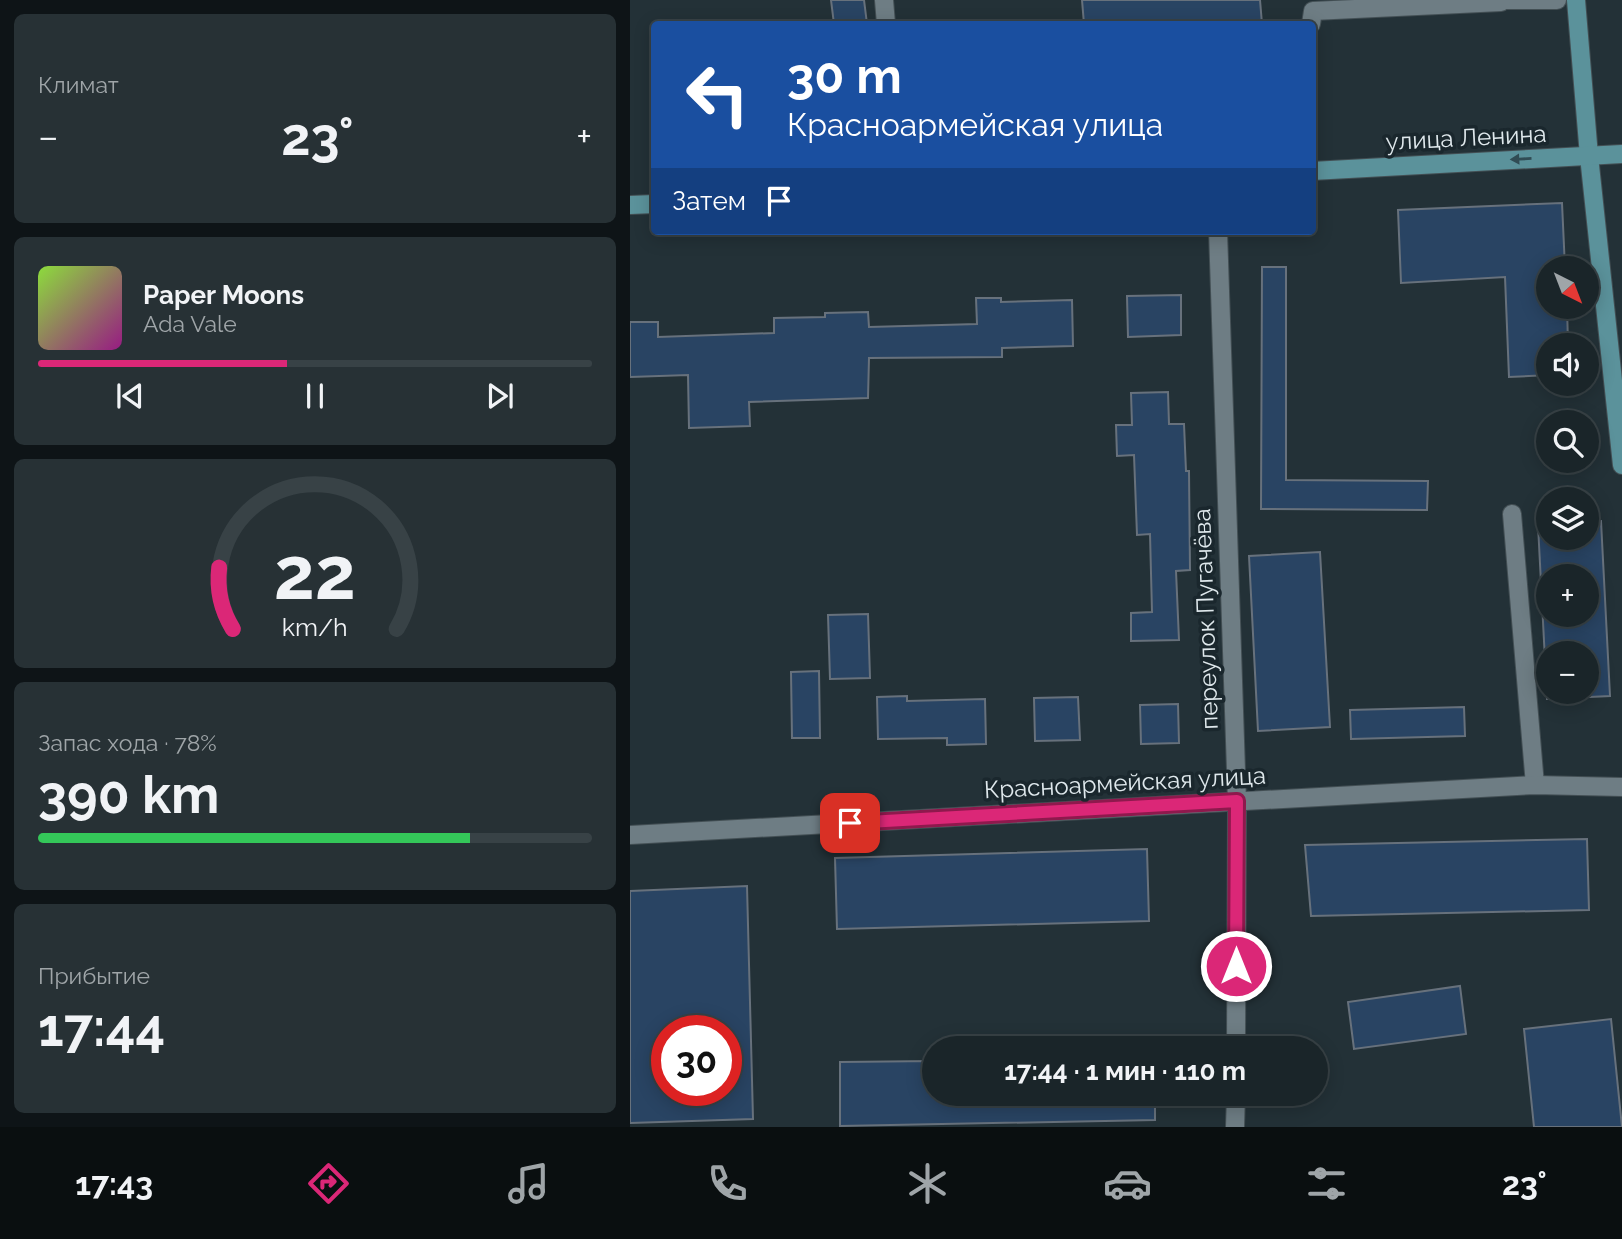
<!DOCTYPE html>
<html lang="ru">
<head>
<meta charset="utf-8">
<style>
	body { margin:0; font-family:Raleway,sans-serif; background:#273135; color:#f1f3f6; height:100vh; display:flex; flex-direction:column; font-size:26px; white-space:nowrap }
	* { box-sizing:border-box; margin:0 }
	p { font-size:23px; color:#9fa5a8 }
	.icon { flex:none; width:38px; height:38px; fill:none; stroke:currentColor; stroke-width:2; stroke-linecap:round; stroke-linejoin:round }
	.map { position:relative; flex:1; overflow:hidden }
	.details { display:flex; flex-direction:column; gap:14px; padding:14px; background:#0e1417; width:630px }
	.details>* { flex:none }
	.top-card { position:absolute; left:21px; top:21px; width:665px; height:214px; border-radius:7px; box-shadow:0 4px 18px #0003,0 0 0 2px #384246; background:#1a4fa0; color:#fff; overflow:hidden }
	.needle { width:46px; rotate:138deg }
	.controls { position:absolute; left:906px; top:256px; display:grid; gap:14px }
	.controls a { display:grid; place-items:center; width:63px; height:63px; border-radius:50%; background:#1a2529; box-shadow:0 4px 18px #0003,0 0 0 2px #384246; font-size:35px }
	.speed { position:absolute; left:21px; top:1015px; display:flex; gap:14px; font-size:35px; font-weight:700; text-align:center }
	.speed>* { display:grid; place-content:center; width:91px; height:91px; border-radius:50%; background:#1a2529; box-shadow:0 4px 18px #0003,0 0 0 2px #384246; line-height:1 }
	.speed .limit { border:10px solid #d22; background:#fff; color:#111 }
	.pin { position:absolute; display:grid; place-items:center; width:60px; height:60px; color:#fff; margin:-30px; border-radius:14px; box-shadow:0 4px 10px #0006 }
	.me { position:absolute; width:77px; margin:-38px; rotate:0deg; stroke-linejoin:round; filter:drop-shadow(0 0 5px #0008) }
	.turn { display:flex; align-items:center; gap:24px; height:147px; padding:0 21px; font-size:32px }
	.turn .icon { width:91px; height:91px; stroke-width:2.5 }
	.turn b { display:block; font-size:49px; line-height:60px }
	.then { display:flex; align-items:center; height:66px; padding:0 21px; background:#0003; gap:14px; font-size:26px }
	.big { font-size:52px; font-weight:700; line-height:1.1 }
	.details .card { flex:1; display:flex; flex-direction:column; justify-content:center; gap:10px; min-width:0; padding:0 24px; border-radius:10px; background:#273135 }
	.details .dial { align-items:center; gap:0 }
	.dial svg { height:182px; overflow:visible; fill:none; stroke:#384246; stroke-width:7; stroke-linecap:round; text-anchor:middle }
	.dial text { fill:#f1f3f6; stroke:none }
	.song { display:flex; align-items:center; gap:21px }
	.cover { width:84px; height:84px; border-radius:10px; background:linear-gradient(135deg,hsl(90 70% 55%),hsl(310 70% 35%)) }
	.played { height:7px; border-radius:4px; background:linear-gradient(90deg,#db2777 45%,#384246 45%) }
	.keys { display:flex; justify-content:space-around; direction:ltr }
	.heat { display:flex; justify-content:space-between; align-items:center; font-size:38px; direction:ltr }
	.charge { height:10px; border-radius:5px; background:linear-gradient(90deg,#34c759 78%,#384246 0) }
	.trip { position:absolute; left:292px; top:1036px; width:406px; height:70px; border-radius:35px; background:#1a2529; box-shadow:0 4px 18px #0003,0 0 0 2px #384246; font-weight:700; line-height:70px; text-align:center }
	.tabs { display:flex; height:112px; justify-content:space-around; align-items:center; background:#0a0f10; color:#9fa5a8 }
	.tabs .icon { width:49px; height:49px }
	.tabs .current { color:#db2777 }
	.tabs b { font-size:32px; color:#f1f3f6 }
	main { display:flex; flex:1; min-height:0 }
	.map>svg:first-child { display:block }
</style>
</head>
<body>
<main>
<section class="details">
<div class="card"><p>Климат</p>
<div class="heat"><a>−</a><b class="big">23°</b><a>+</a></div>
</div>
<div class="card">
<div class="song"><i class="cover"></i><div><b>Paper Moons</b><p>Ada Vale</p></div></div>
<div class="played"></div>
<div class="keys"><svg class="icon" aria-label="previous" viewBox="0 0 24 24"><path d="M18 5L8 12l10 7zM5 5v14"/></svg><svg class="icon" aria-label="pause" viewBox="0 0 24 24"><path d="M8 5v14M16 5v14"/></svg><svg class="icon" aria-label="next" viewBox="0 0 24 24"><path d="M6 5l10 7-10 7zM19 5v14"/></svg></div>
</div>
<div class="card dial"><svg viewBox="0 0 100 80">
<path d="M14 69A42 42 0 1 1 86 69"/>
<path d="M14 69A42 42 0 0 1 8 42" stroke="#db2777"/>
<text x="50" y="56" font-size="32" font-weight="700">22</text>
<text x="50" y="72" font-size="11">km/h</text>
</svg></div>
<div class="card"><p>Запас хода · 78%</p><b class="big">390 km</b><div class="charge"></div></div>
<div class="card"><p>Прибытие</p><b class="big">17:44</b></div>
</section>
<div class="map">
<svg width="992" height="1127" viewBox="0 0 992 1127">
	<rect width="100%" height="100%" fill="#233137"/>
	<g fill="#294463" stroke="#67717c" stroke-width="2" fill-rule="evenodd">
		<polygon points="201,0 234,0 237,24 204,24"/>
		<polygon points="452,0 630,0 632,24 454,24"/>
		<polygon points="932,203 935,268 919,268 919,306 937,306 938,345 919,345 919,375 879,377 875,277 771,283 768,210"/>
		<polygon points="632,267 656,267 656,480 798,481 797,510 631,509"/>
		<polygon points="551,295 551,335 498,337 497,296"/>
		<polygon points="346,298 371,298 371,302 442,300 443,346 372,348 372,357 239,358 238,398 119,402 120,426 59,428 58,375 0,377 0,322 28,322 28,337 144,333 144,318 195,317 195,313 238,312 239,327 347,324"/>
		<polygon points="538,392 539,424 554,424 556,471 559,471 560,570 546,571 549,640 501,641 501,613 522,612 520,534 507,535 504,455 487,456 486,425 502,425 501,393"/>
		<path d="M971,521L980,696L917,699L908,525L919,524V537H957V522ZM919,576H957V614H919ZM919,653H957V691H919Z"/>
		<polygon points="690,552 700,727 628,731 619,556"/>
		<polygon points="238,614 240,678 200,679 198,615"/>
		<polygon points="189,671 190,738 162,738 161,672"/>
		<polygon points="277,696 277,701 355,699 356,744 317,745 317,738 248,739 247,697"/>
		<polygon points="448,697 450,740 405,741 404,698"/>
		<polygon points="548,704 549,743 511,744 510,705"/>
		<polygon points="834,707 835,736 721,739 720,710"/>
		<polygon points="957,839 959,910 681,916 675,845"/>
		<polygon points="517,849 519,921 207,929 205,858"/>
		<path d="M117,886L123,1119L0,1123V891ZM37,1031H96V1090H37Z"/>
		<polygon points="830,986 836,1034 724,1049 718,1002"/>
		<polygon points="981,1019 992,1127 904,1127 894,1029"/>
		<polygon points="304,1061 304,1094 525,1094 525,1120 210,1126 210,1062"/>
	</g>
	<g fill="none" stroke-linecap="round" stroke-linejoin="round">
		<g stroke="#434f54" stroke-width="20">
			<g id="lane">
				<polyline points="871,0 927,0"/>
				<polyline points="681,24 683,11 871,2"/>
				<polyline points="882,514 905,785"/>
			</g>
		</g>
		<g stroke="#434f54" stroke-width="20">
			<g id="street">
				<polyline points="254,0 256,24"/>
				<polyline points="588,231 607,801 606,1048"/>
				<polyline points="0,835 905,785 992,787"/>
				<polyline points="605,1127 606,1094"/>
			</g>
		</g>
		<g stroke="#434f54" stroke-width="20">
			<g id="secondary">
				<polyline points="946,0 959,156 992,465"/>
				<polyline points="682,171 992,154"/>
				<polyline points="0,205 24,204"/>
			</g>
		</g>
		<use href="#lane" stroke="#6e7d84" stroke-width="18"/>
		<use href="#street" stroke="#6e7d84" stroke-width="18"/>
		<use href="#secondary" stroke="#5b929b" stroke-width="18"/>
	</g>
	<defs><path id="oneway-solid" d="M-6-.8H1V-3.2L6.5 0L1 3.2V.8H-6Z" transform="scale(1.75)"/></defs>
	<use fill="#314c54" href="#oneway-solid" transform="translate(891 159) rotate(177)"/>
	<g fill="none" stroke-linecap="round" stroke-linejoin="round">
		<g stroke="#8e194d" stroke-width="18">
			<polyline id="route" points="220,823 607,801 606,966"/>
		</g>
		<use href="#route" stroke="#db2777" stroke-width="12"/>
	</g>
	<g text-anchor="middle" stroke-width="7" stroke-linejoin="round" paint-order="stroke">
		<g font-size="24" fill="#dfe8ec" stroke="#1a272d">
			<text transform="translate(836 138) rotate(-3)" y="8">улица Ленина</text>
			<text transform="translate(576 619) rotate(-92)" y="8">переулок Пугачёва</text>
			<text transform="translate(495 783) rotate(-3)" y="8">Красноармейская улица</text>
		</g>
	</g>
</svg>
<div class="controls">
<a><svg class="needle" viewBox="-14 -14 28 28"><path d="M0-13l5 13h-10z" fill="#e53935"/><path d="M0 13l5-13h-10z" fill="#9fa5a8"/></svg></a>
<a><svg class="icon" aria-label="sound" viewBox="0 0 24 24"><path d="M4 9h4l5-4v14l-5-4H4zM17 9q2 3 0 6"/></svg></a>
<a><svg class="icon" aria-label="search" viewBox="0 0 24 24"><circle cx="10" cy="10" r="6"/><path d="M15 15l6 6"/></svg></a>
<a><svg class="icon" aria-label="layers" viewBox="0 0 24 24"><path d="M12 4l9 5-9 5-9-5zM3 14l9 5 9-5"/></svg></a>
<a>+</a>
<a>−</a>
</div>
<div class="speed"><div class="limit">30</div></div>
<div class="pin" style="left:220px;top:823px;background:#d93025"><svg class="icon" aria-label="arrive" viewBox="0 0 24 24"><path d="M6 21V4h12l-3 4 3 4H6"/></svg></div>
<svg class="me" style="left:606px;top:966px" viewBox="-20 -20 40 40"><circle r="17" fill="#db2777" stroke="#fff" stroke-width="3"/><path d="M0-11L8 9 0 5-8 9z" fill="#fff"/></svg>
<div class="trip">17:44 · 1 мин · 110 m</div>
<div class="top-card">
<div class="turn"><svg class="icon" aria-label="left" viewBox="0 0 24 24"><path d="M17 20v-9H6M10 6l-5 5 5 5"/></svg><div><b>30 m</b>Красноармейская улица</div></div>
<div class="then">Затем<svg class="icon" aria-label="arrive" viewBox="0 0 24 24"><path d="M6 21V4h12l-3 4 3 4H6"/></svg></div>
</div>
</div>
</main>
<nav class="tabs">
<b>17:43</b>
<svg class="icon current" aria-label="directions" viewBox="0 0 24 24"><path d="M12 3l9 9-9 9-9-9zM9 14v-3h6M13 9l2 2-2 2"/></svg>
<svg class="icon" aria-label="music" viewBox="0 0 24 24"><path d="M9 18V5l10-2v13"/><circle cx="6" cy="18" r="3"/><circle cx="16" cy="16" r="3"/></svg>
<svg class="icon" aria-label="phone" viewBox="0 0 24 24"><path d="M5 4h4l2 5-3 2q2 4 5 5l2-3 5 2v4C11 20 4 13 5 4z"/></svg>
<svg class="icon" aria-label="climate" viewBox="0 0 24 24"><path d="M12 3v18M4 7l16 10M4 17L20 7"/></svg>
<svg class="icon" aria-label="car" viewBox="0 0 24 24"><path d="M5 17H2v-5l4-1 3-4h7l3 4 3 1v5h-3M9 17h6M6 11h13"/><circle cx="7" cy="17" r="2"/><circle cx="17" cy="17" r="2"/></svg>
<svg class="icon" aria-label="filters" viewBox="0 0 24 24"><path d="M4 7h16M4 17h16"/><circle cx="9" cy="7" r="2"/><circle cx="15" cy="17" r="2"/></svg>
<b>23°</b>
</nav>
</body>
</html>
